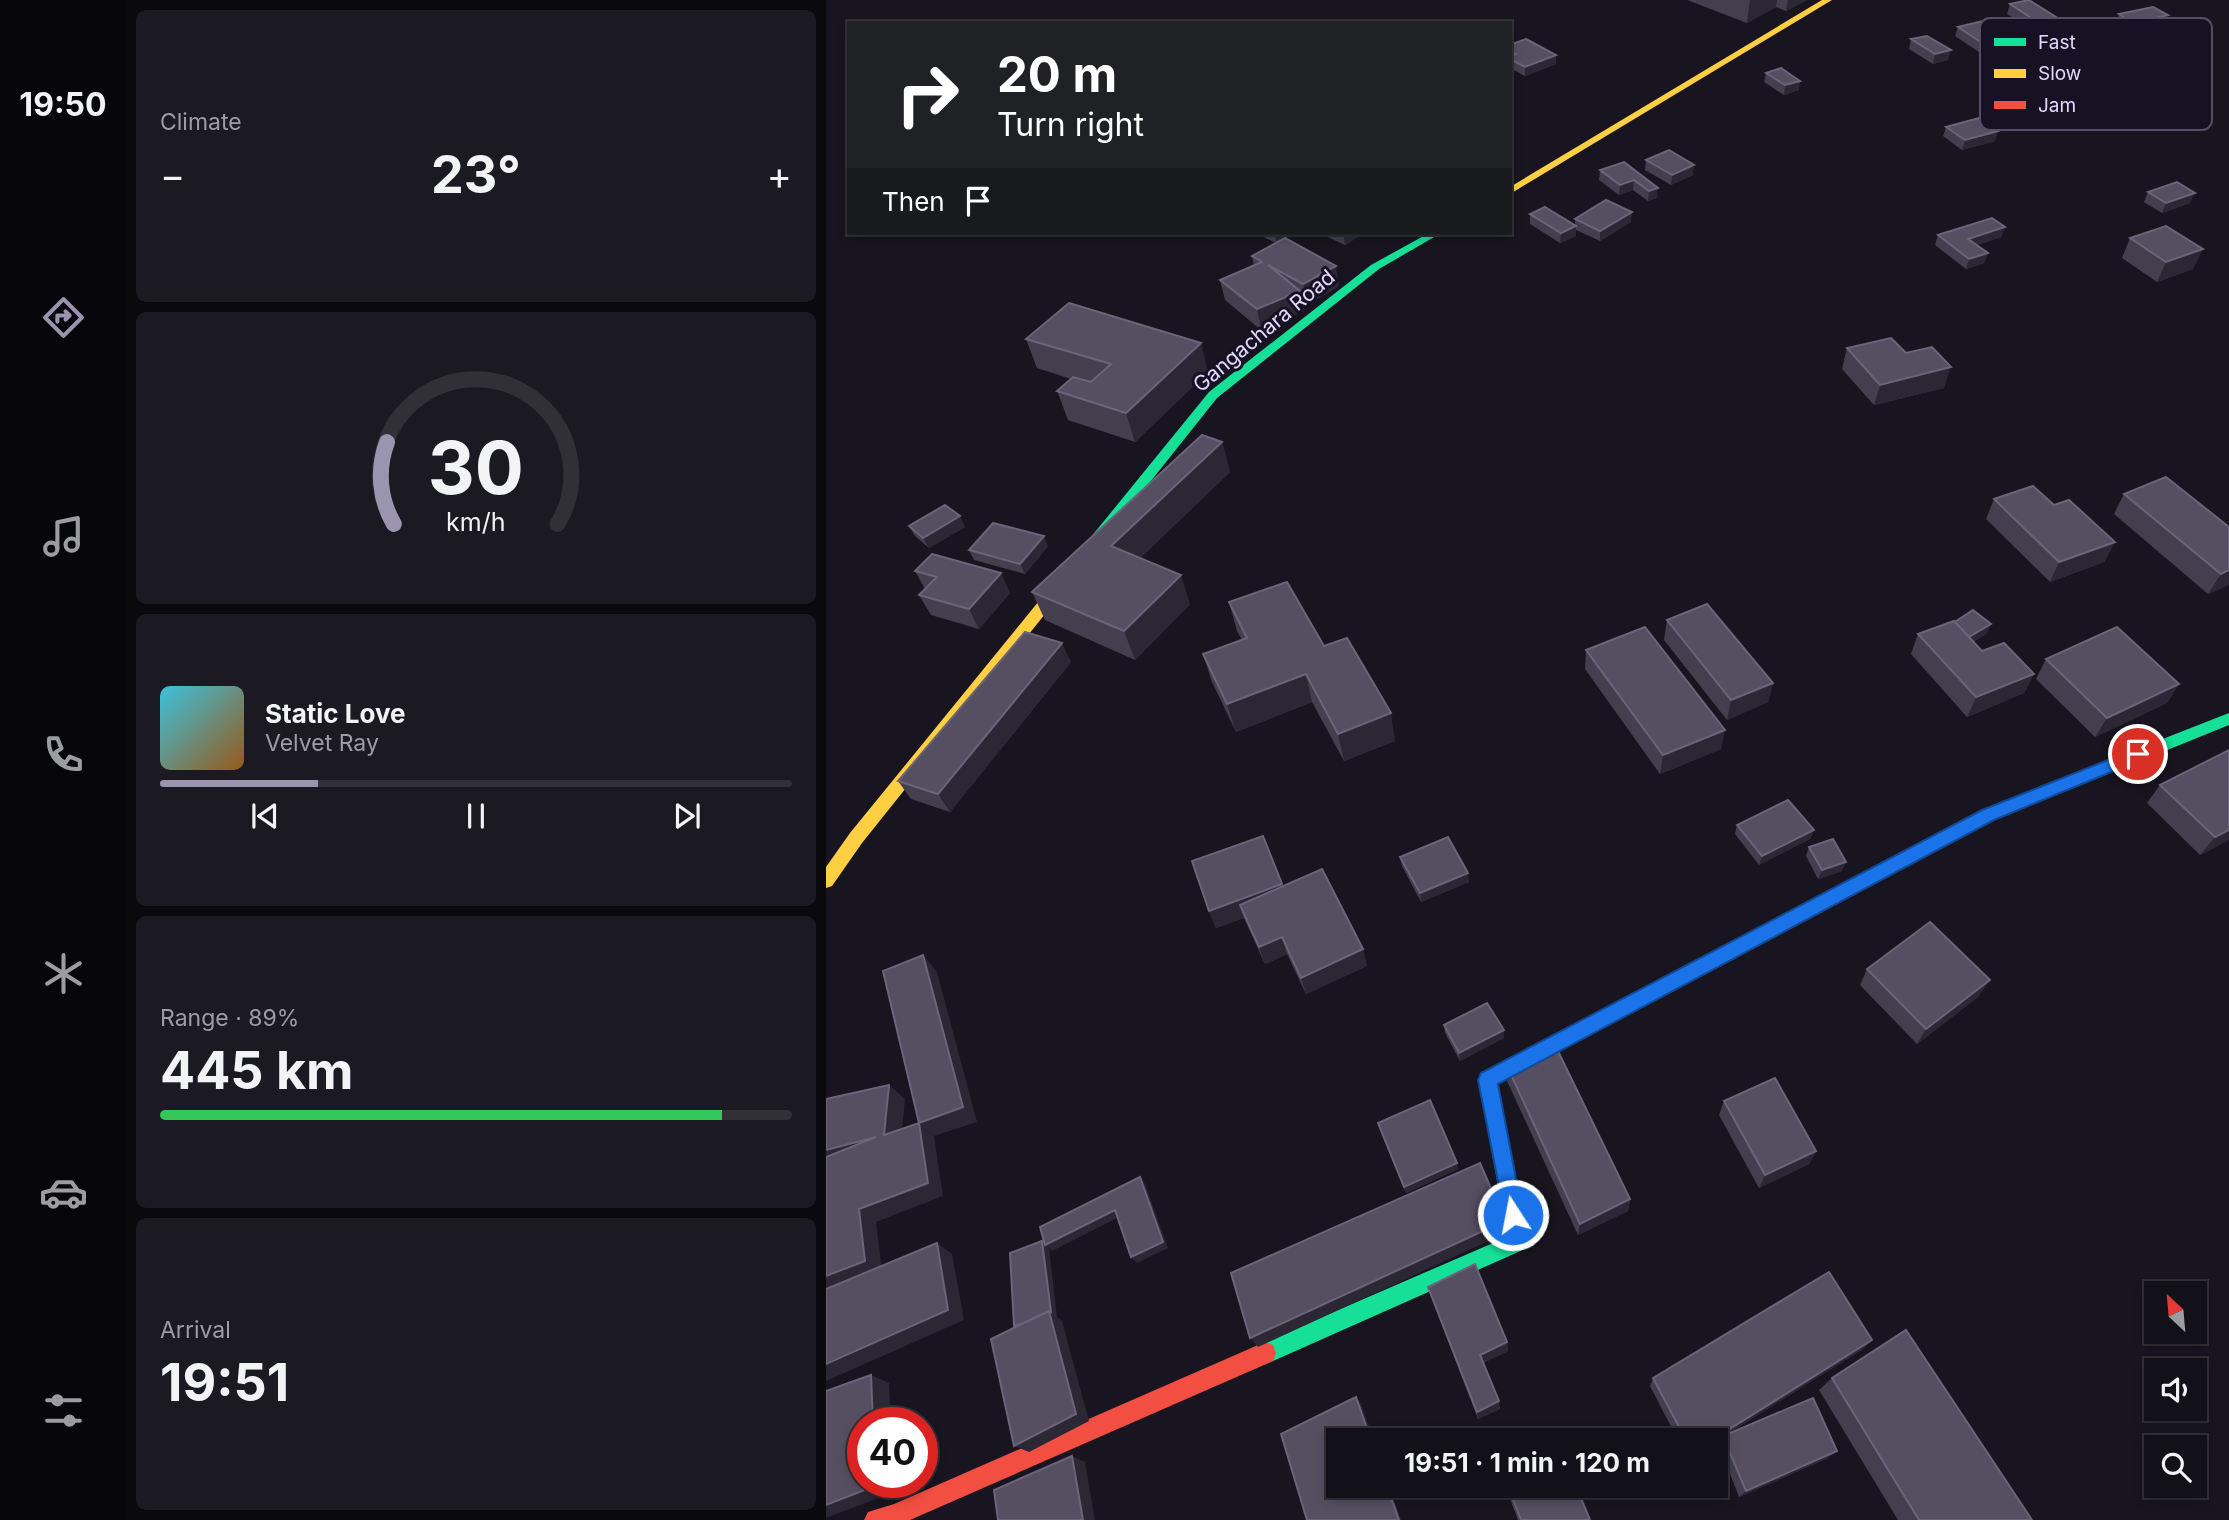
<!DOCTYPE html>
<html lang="en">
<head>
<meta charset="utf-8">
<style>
	body { margin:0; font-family:Inter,sans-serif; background:#1b1921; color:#f1f3f6; height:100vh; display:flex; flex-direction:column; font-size:26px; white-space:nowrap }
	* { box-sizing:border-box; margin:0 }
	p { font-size:23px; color:#9c9da2 }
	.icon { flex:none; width:38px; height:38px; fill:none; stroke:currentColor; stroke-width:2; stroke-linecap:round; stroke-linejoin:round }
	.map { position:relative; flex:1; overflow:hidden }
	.details { display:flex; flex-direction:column; gap:10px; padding:10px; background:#0a090d; width:700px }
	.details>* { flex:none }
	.hud { position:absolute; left:21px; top:21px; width:665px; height:214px; border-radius:0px; box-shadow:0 4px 10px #0003,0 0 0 2px #313037; background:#202124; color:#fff; overflow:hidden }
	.needle { width:46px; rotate:334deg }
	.fabs { position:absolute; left:1318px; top:1281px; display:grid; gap:14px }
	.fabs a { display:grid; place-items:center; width:63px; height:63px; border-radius:0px; background:#121018; box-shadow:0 4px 10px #0003,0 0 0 2px #313037; font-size:35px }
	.speed { position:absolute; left:21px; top:1407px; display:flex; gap:14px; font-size:35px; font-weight:700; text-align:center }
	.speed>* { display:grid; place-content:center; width:91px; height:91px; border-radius:50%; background:#121018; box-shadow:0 4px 10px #0003,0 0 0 2px #313037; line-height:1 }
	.speed .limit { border:10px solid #d22; background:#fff; color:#111 }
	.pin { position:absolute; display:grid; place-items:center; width:60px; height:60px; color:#fff; margin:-30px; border:4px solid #fff; border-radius:50%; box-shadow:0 2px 7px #0007 }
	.me { position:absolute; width:77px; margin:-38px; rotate:349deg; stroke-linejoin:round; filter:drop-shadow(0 0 5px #0008) }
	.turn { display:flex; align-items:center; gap:24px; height:147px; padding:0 35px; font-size:32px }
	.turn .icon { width:91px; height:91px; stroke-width:2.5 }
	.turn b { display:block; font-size:49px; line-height:60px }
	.then { display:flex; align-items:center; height:66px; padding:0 35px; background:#0003; gap:14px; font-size:26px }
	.big { font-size:52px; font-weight:700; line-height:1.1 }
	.details .card { flex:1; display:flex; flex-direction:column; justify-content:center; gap:10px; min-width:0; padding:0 24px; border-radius:10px; background:#1b1921 }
	.details .dial { align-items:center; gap:0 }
	.dial svg { height:182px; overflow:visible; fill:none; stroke:#313037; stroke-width:7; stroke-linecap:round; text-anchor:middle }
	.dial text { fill:#f1f3f6; stroke:none }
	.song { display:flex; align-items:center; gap:21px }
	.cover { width:84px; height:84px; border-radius:10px; background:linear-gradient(135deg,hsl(190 70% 55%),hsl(30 70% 35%)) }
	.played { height:7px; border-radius:4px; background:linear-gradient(90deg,#9b94ae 25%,#313037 25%) }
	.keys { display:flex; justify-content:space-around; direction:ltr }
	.heat { display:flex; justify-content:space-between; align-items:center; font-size:38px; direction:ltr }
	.charge { height:10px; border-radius:5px; background:linear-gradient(90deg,#34c759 89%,#313037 0) }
	.trip { position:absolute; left:500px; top:1428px; width:402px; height:70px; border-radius:0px; background:#121018; box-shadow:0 4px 10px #0003,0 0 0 2px #313037; font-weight:700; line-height:70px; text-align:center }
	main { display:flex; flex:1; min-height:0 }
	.tab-bar { display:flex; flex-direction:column; width:126px; justify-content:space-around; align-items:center; background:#07060a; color:#9c9da2 }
	.tab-bar .icon { width:49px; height:49px }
	.tab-bar .active { color:#9b94ae }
	.tab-bar b { font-size:32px; color:#f1f3f6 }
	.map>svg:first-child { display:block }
</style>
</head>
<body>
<main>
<nav class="tab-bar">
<b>19:50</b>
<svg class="icon active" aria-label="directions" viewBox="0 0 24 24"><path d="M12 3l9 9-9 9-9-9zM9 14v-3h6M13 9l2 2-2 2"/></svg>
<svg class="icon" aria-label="music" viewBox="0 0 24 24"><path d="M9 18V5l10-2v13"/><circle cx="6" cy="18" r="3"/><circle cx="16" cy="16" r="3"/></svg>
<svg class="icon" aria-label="phone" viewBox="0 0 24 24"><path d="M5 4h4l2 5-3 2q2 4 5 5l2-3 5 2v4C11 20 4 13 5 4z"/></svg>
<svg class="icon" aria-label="climate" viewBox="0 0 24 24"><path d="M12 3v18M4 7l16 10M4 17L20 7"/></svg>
<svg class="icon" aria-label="car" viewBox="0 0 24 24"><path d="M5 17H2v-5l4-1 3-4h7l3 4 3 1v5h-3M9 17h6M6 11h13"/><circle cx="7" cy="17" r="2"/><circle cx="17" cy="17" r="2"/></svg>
<svg class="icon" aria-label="filters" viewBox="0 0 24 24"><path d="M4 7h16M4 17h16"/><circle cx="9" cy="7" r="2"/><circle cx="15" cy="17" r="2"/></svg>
</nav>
<section class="details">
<div class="card"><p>Climate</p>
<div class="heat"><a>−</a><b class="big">23°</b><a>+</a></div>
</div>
<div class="card dial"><svg viewBox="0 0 100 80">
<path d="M14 69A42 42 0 1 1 86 69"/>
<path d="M14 69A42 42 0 0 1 11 33" stroke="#9b94ae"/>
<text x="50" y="56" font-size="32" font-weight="700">30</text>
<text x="50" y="72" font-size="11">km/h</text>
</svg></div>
<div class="card">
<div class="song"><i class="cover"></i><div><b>Static Love</b><p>Velvet Ray</p></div></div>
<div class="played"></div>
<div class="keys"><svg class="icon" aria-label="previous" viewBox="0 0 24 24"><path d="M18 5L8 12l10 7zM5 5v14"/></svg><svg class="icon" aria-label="pause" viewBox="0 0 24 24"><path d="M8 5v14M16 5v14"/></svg><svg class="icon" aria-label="next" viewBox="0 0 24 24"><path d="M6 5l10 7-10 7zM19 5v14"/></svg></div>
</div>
<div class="card"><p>Range · 89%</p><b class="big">445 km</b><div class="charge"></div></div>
<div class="card"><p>Arrival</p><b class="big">19:51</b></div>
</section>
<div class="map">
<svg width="1403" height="1520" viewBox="0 0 1403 1520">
	<rect width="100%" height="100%" fill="#181520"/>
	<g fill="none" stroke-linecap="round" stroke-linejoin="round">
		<g fill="#16e098" fill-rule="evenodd">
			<polygon points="603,233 615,233 553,269 391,398 227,604 217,604 215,600 217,596 383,392 545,265"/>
			<polygon points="1403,713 1403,725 1198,808 1186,808 1184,803 1186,798"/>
			<polygon points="902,945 908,947 911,953 908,959 672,1084 702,1242 699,1249 447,1361 439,1364 431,1361 428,1353 431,1345 681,1237 653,1080 655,1074"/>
		</g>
		<g fill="#ffcf43" fill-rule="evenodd">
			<polygon points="996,0 1006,0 684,194 684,187"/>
			<polygon points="222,595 227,596 229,600 227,604 36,843 6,886 0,888 0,867 24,833 217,596"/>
		</g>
		<g fill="#f24e42" fill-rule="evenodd">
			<polygon points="1192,796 1198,798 1200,803 1198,808 1168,820 908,959 902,961 896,959 893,953 896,947 1156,810"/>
			<polygon points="439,1342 447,1345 450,1353 447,1361 84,1520 38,1520 42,1512 68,1504"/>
		</g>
	</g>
	<g fill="#443f4f">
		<polygon points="861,0 981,0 960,11 950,7 921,23"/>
		<polygon points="1184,4 1227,26 1208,30 1181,14"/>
		<polygon points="1293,14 1342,15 1338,24 1304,32 1290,24"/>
		<polygon points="1132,27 1177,35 1180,37 1177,47 1153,52 1129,36"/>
		<polygon points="1085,39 1122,60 1107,64 1083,49"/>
		<polygon points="684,45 730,64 699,76 684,68"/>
		<polygon points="1178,65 1226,77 1191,85 1175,75"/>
		<polygon points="940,73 973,90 958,95 938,82"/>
		<polygon points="1120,127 1169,141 1136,150 1117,136"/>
		<polygon points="820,160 867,175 845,185 819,170"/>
		<polygon points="798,162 831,198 822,201 807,190 793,195 773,180 774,170"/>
		<polygon points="1322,192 1364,203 1336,213 1318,202"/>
		<polygon points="704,214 749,225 749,219 805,222 774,241 750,230 750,236 734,243 704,224"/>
		<polygon points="1179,227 1175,237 1151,245 1162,253 1158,263 1140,269 1109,245 1112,235"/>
		<polygon points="429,233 469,233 458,239 513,286 481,305 476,302 478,311 435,330 399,300 394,280 428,266 426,256 450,243"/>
		<polygon points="493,233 538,233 519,245"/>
		<polygon points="1304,238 1367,269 1331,282 1296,258"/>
		<polygon points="200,339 382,372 309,442 242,420 231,391 245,379 211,368"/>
		<polygon points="1021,348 1080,353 1118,388 1048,405 1016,369"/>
		<polygon points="396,442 404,472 314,558 364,604 309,660 219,620 206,592"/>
		<polygon points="1340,477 1403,585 1382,594 1288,514 1298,494"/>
		<polygon points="1168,499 1228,505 1289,542 1278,562 1224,582 1160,519"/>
		<polygon points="83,526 139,527 103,548 89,536"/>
		<polygon points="222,546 199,574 148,560 143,550"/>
		<polygon points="89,571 184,593 153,629 105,615 93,595 99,589"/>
		<polygon points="403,602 498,646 569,741 518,761 486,702 410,732 386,682 377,654 416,640 411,631"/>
		<polygon points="841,620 947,683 942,702 901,720 838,640"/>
		<polygon points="1129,622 1165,624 1160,634 1147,642 1156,651 1208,674 1198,693 1141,717 1085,654 1092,634"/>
		<polygon points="760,650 895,749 834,774 759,669"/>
		<polygon points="1220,659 1353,684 1341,703 1269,737 1210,679"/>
		<polygon points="245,662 124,812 85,799 72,781"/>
		<polygon points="1403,750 1403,840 1374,855 1321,803 1334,785"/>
		<polygon points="911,825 988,830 984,839 933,865 909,834"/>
		<polygon points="983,847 1016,871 992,879 980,856"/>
		<polygon points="574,857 643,882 595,902 576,866"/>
		<polygon points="457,887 537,949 541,966 480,994 461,954 439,964 418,918 390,928 383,911"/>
		<polygon points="1041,969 1153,996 1091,1044 1034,985"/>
		<polygon points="618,1025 678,1030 678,1038 634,1061 619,1033"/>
		<polygon points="681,1066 804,1199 802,1211 752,1235 681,1081"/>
		<polygon points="898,1101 990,1151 983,1164 933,1188 893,1115"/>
		<polygon points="552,1123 632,1169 580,1193"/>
		<polygon points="602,1287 681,1342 682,1351 657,1363 674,1409 652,1419 605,1297"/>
		<polygon points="1037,1349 899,1435 1002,1458 913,1497 892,1443 897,1437 891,1441 852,1440 824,1386 827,1378"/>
		<polygon points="1006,1378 1206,1520 1072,1520 993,1390"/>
		<polygon points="679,1486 750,1486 764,1520 692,1520"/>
	</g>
	<g fill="#2b2734">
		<polygon points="924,0 951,0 950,7 921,23"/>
		<polygon points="962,0 981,0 960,11"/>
		<polygon points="1342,15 1338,24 1304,32 1307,23"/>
		<polygon points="1230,17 1227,26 1208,30 1210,21"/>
		<polygon points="1179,27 1176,37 1168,30"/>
		<polygon points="1180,37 1177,47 1153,52 1156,43"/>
		<polygon points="1125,50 1122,60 1107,64 1109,54"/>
		<polygon points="730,55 730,64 699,76 699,67"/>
		<polygon points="1230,67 1226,77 1191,85 1194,76"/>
		<polygon points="974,81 973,90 958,95 959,85"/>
		<polygon points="1172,131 1169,141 1136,150 1139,140"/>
		<polygon points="868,165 867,175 845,185 846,175"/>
		<polygon points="808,180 807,190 793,195 794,185"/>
		<polygon points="832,188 831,198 822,201 823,191"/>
		<polygon points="1369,193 1364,203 1336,213 1340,203"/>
		<polygon points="806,212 805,222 774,241 774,231"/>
		<polygon points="750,226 750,236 734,243 735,233"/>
		<polygon points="1179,227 1175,237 1139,249 1142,239"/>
		<polygon points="449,233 469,233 450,243"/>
		<polygon points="517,233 538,233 519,245"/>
		<polygon points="1377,249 1367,269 1331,282 1340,262"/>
		<polygon points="1162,253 1158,263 1140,269 1143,259"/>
		<polygon points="510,266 513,286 481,305 477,284"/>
		<polygon points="474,291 478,311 435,330 431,309"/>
		<polygon points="375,343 382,372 309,442 300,413"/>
		<polygon points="1125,367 1118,388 1048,405 1054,385"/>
		<polygon points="396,442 404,472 296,576 285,546"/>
		<polygon points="134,516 139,527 103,548 97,538"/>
		<polygon points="218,536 222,546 199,574 194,564"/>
		<polygon points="1289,542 1278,562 1224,582 1233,562"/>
		<polygon points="1403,570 1403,585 1382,594 1395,574"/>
		<polygon points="175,573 184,593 153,629 143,609"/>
		<polygon points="355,575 364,604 309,660 298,631"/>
		<polygon points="1165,624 1160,634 1138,648 1142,638"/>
		<polygon points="236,643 245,662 124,812 112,794"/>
		<polygon points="480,674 486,702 410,732 401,704"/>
		<polygon points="1208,674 1198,693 1141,717 1150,697"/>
		<polygon points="947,683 942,702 901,720 905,700"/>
		<polygon points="1353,684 1341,703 1269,737 1281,718"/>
		<polygon points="565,713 569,741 518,761 512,734"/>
		<polygon points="899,730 895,749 834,774 837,755"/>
		<polygon points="988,830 984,839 933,865 936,856"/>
		<polygon points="1403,830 1403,840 1374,855 1389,837"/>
		<polygon points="1020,862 1016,871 992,879 996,870"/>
		<polygon points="642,873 643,882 595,902 594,893"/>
		<polygon points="456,884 461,901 414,905 418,918 390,928 383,911"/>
		<polygon points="456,937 461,954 439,964 433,947"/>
		<polygon points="537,949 541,966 480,994 475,978"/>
		<polygon points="97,955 111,972 151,1122 108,1136 93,1123"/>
		<polygon points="1164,980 1153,996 1091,1044 1100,1029"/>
		<polygon points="678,1030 678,1038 634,1061 633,1053"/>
		<polygon points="63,1085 79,1099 74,1149 58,1135"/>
		<polygon points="93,1123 108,1136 117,1196 50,1222 56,1272 0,1295 0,1276 33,1209"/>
		<polygon points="50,1137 0,1168 0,1150"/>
		<polygon points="990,1151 983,1164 933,1188 939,1175"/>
		<polygon points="631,1163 632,1169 580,1193 578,1187"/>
		<polygon points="314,1177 319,1184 342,1248 311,1263 305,1257"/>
		<polygon points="804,1199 802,1211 752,1235 754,1224"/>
		<polygon points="289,1210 295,1216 226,1251 223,1248 231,1317 236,1321 263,1421 203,1452 188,1446 196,1331 188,1326 223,1311 216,1241 220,1245"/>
		<polygon points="679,1221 680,1233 432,1347 424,1338"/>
		<polygon points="111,1243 126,1254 138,1320 0,1381 0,1364"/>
		<polygon points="1046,1340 1037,1349 891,1441 886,1440"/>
		<polygon points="681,1342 682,1351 655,1364 654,1355"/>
		<polygon points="45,1375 63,1383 65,1423 47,1423"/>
		<polygon points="530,1397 535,1404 548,1440 545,1440"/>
		<polygon points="673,1401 674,1409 652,1419 651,1412"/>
		<polygon points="1011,1451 1002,1458 913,1497 920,1491"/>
		<polygon points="246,1456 259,1462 269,1520 257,1520"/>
		<polygon points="49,1482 68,1482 68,1492 0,1518 0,1505"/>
		<polygon points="561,1486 563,1486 575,1520 573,1520"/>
	</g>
	<g fill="#554f61" stroke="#6b647a" stroke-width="2">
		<polygon points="1203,0 1230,17 1210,21 1184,4"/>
		<polygon points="1327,7 1342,15 1307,23 1293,14"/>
		<polygon points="1165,19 1179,27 1168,30 1180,37 1156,43 1132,27"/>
		<polygon points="1101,36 1125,50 1109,54 1085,39"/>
		<polygon points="700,39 730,55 699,67 684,59 684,56 690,54 684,50 684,45"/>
		<polygon points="955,68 974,81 959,85 940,73"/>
		<polygon points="1153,118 1172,131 1139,140 1120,127"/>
		<polygon points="843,150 868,165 846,175 820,160"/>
		<polygon points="798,162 832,188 823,191 808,180 794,185 774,170"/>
		<polygon points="1351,182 1369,193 1340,203 1322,192"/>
		<polygon points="780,200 806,212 774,231 749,219"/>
		<polygon points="719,207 750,226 735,233 704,214"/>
		<polygon points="1166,218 1179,227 1142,239 1162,253 1143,259 1112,235"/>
		<polygon points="1340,226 1377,249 1340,262 1304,238"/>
		<polygon points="459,238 510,266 477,284 442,265 474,291 431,309 394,280 436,262 426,256"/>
		<polygon points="243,303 375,343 300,413 231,391 247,377 265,382 285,364 200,339"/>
		<polygon points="1065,338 1080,353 1106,347 1125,367 1054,385 1021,348"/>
		<polygon points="376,435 396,442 285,546 355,575 298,631 206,592"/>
		<polygon points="1340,477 1403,527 1403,570 1395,574 1298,494"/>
		<polygon points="1207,486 1228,505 1243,500 1289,542 1233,562 1168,499"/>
		<polygon points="119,505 134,516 97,538 83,526"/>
		<polygon points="167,523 218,536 194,564 143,550"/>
		<polygon points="106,554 175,573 143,609 93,595 111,577 89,571"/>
		<polygon points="461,582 498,646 521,638 565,713 512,734 480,674 401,704 377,654 421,638 403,602"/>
		<polygon points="881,604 947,683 905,700 841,620"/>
		<polygon points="1147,610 1165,624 1143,637 1129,622"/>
		<polygon points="1128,621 1156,651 1178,643 1208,674 1150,697 1092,634"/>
		<polygon points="819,627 899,730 837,755 760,650"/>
		<polygon points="1291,627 1353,684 1281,718 1220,659"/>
		<polygon points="199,632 236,643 112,794 72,781"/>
		<polygon points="1403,750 1403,830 1389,837 1334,785"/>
		<polygon points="962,800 988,830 936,856 911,825"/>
		<polygon points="437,836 456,884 383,911 366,861"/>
		<polygon points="622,837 642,873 594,893 574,857"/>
		<polygon points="1007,839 1020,862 996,870 983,847"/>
		<polygon points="496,869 537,949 475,978 456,937 433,947 414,905"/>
		<polygon points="1104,922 1164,980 1100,1029 1041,969"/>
		<polygon points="97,955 137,1107 93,1123 57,971"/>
		<polygon points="661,1003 678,1030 633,1053 618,1025"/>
		<polygon points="729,1045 804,1199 754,1224 681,1066"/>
		<polygon points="949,1078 990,1151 939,1175 898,1101"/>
		<polygon points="63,1085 58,1135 93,1123 102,1183 33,1209 39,1261 0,1276 0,1157 50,1137 0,1150 0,1099"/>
		<polygon points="604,1100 631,1163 578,1187 552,1123"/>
		<polygon points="654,1163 679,1221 424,1338 405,1273"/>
		<polygon points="314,1177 337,1242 305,1257 289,1210 219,1245 214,1227"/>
		<polygon points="216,1241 225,1312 223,1311 200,1322 188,1326 184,1253"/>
		<polygon points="111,1243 122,1310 0,1364 0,1289"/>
		<polygon points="649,1264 681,1342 654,1355 673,1401 651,1412 602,1287"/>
		<polygon points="1003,1272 1046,1340 886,1440 860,1440 827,1378"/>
		<polygon points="223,1311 250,1414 188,1446 165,1339"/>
		<polygon points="1080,1330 1206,1520 1093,1520 1006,1378"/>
		<polygon points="45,1375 47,1423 37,1423 37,1482 49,1482 49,1486 0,1505 0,1391"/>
		<polygon points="530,1397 545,1440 513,1440 513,1486 561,1486 573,1520 481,1520 455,1434"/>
		<polygon points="987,1398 1011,1451 920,1491 897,1436"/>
		<polygon points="246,1456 257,1520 172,1520 168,1490"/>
		<polygon points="682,1486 750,1486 764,1520 695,1520"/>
	</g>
	<polygon fill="#1a73e8" stroke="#114b97" stroke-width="2" points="1312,748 1320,754 1317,759 1168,820 672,1084 697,1215 694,1222 687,1225 680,1222 652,1080 655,1073 1156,810"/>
	<g text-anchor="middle" stroke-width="6" stroke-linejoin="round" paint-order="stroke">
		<g font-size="21" fill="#e1d8fb" stroke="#171124">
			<text transform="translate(438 331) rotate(-40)" y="7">Gangachara Road</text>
		</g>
	</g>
	<rect x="1154" y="18" width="232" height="112" rx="10" fill="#171124" stroke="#544d64" stroke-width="2"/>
	<rect x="1168" y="38" width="32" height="8" fill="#16e098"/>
	<rect x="1168" y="69" width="32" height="9" fill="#ffcf43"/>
	<rect x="1168" y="101" width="32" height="8" fill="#f24e42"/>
	<g font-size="19" fill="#e1d8fb">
		<text x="1212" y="49">Fast</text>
		<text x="1212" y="80">Slow</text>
		<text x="1212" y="112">Jam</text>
	</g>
</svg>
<div class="fabs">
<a><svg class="needle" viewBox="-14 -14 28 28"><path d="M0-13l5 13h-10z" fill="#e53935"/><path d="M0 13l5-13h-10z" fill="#9c9da2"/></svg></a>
<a><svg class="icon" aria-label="sound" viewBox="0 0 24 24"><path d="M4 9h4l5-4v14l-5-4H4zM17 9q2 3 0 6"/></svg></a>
<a><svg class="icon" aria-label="search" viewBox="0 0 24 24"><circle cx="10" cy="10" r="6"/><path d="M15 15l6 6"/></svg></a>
</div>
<div class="speed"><div class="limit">40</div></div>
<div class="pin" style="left:1312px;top:754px;background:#d93025"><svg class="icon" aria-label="arrive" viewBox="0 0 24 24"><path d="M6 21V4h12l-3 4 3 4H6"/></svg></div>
<svg class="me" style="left:687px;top:1215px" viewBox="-20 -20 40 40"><circle r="17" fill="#1a73e8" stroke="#fff" stroke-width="3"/><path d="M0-11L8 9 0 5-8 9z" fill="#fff"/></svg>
<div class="trip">19:51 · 1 min · 120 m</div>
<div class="hud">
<div class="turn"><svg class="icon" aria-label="right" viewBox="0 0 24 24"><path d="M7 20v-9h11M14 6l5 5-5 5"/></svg><div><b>20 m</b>Turn right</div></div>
<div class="then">Then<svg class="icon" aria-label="arrive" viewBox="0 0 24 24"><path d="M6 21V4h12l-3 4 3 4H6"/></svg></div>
</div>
</div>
</main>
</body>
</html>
